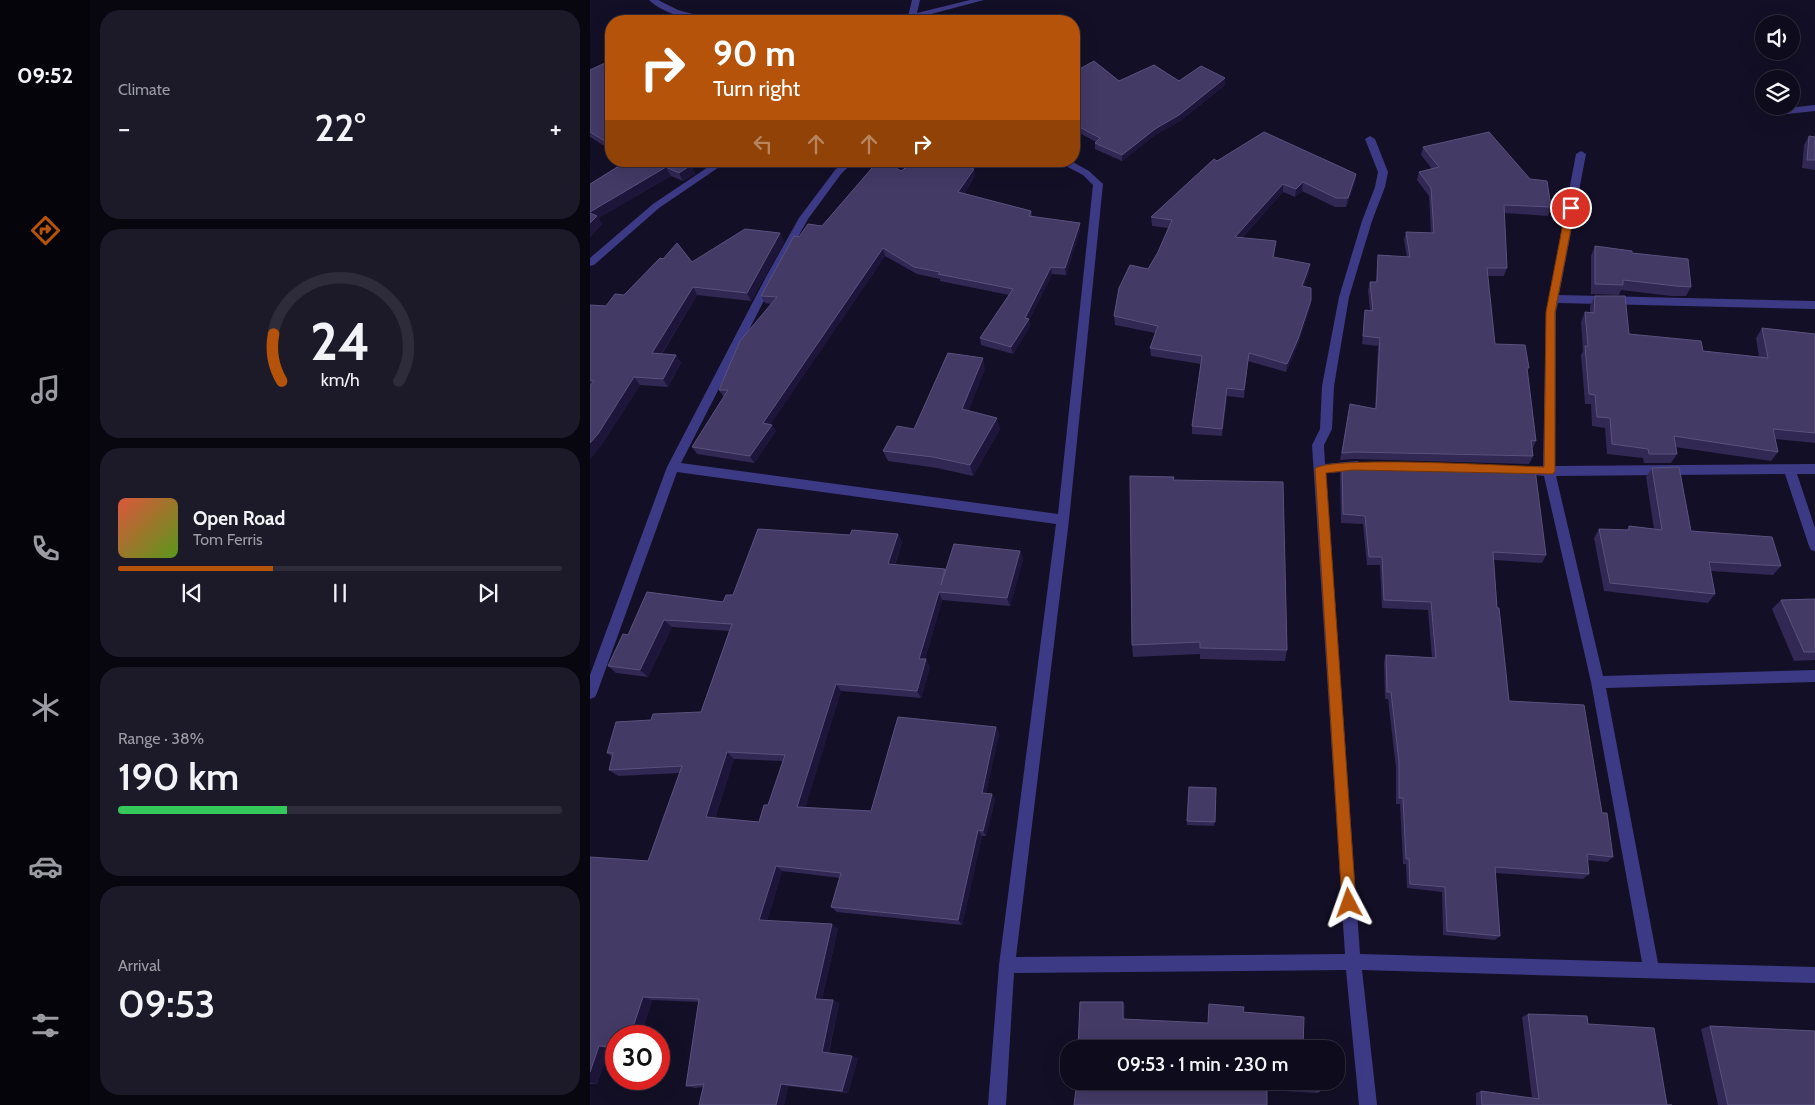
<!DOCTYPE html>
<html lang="en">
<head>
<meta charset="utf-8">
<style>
	body { margin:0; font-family:Cabin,sans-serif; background:#1c1929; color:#f1f3f6; height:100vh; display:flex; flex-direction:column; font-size:19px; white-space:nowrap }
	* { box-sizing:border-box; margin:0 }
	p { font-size:16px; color:#9b9ba3 }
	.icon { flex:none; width:28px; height:28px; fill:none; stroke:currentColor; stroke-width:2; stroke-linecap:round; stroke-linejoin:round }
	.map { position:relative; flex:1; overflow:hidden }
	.details { display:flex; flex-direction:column; gap:10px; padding:10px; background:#08060f; width:500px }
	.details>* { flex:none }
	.guide { position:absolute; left:15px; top:15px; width:475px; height:152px; border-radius:20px; box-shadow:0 5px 20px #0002,0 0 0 1px #2e2b3b; background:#b45309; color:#fff; overflow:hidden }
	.tools { position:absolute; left:1165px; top:15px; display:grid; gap:10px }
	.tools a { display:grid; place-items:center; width:45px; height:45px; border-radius:50%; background:#0e0b1c; box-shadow:0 5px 20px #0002,0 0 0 1px #2e2b3b; font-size:25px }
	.speed { position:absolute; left:15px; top:1025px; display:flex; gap:10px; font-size:25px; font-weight:700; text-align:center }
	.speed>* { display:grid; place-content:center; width:65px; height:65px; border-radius:50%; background:#0e0b1c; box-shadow:0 5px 20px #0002,0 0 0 1px #2e2b3b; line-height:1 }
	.speed .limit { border:8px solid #d22; background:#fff; color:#111 }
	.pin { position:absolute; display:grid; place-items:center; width:42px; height:42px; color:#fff; margin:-21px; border:2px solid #fff; border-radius:50%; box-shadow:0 1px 5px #0007 }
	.me { position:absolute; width:55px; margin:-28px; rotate:356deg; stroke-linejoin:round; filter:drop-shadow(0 0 4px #0008) }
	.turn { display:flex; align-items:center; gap:18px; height:105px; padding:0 25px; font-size:22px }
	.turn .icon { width:65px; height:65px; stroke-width:2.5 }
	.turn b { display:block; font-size:35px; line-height:42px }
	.lanes { display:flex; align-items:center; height:48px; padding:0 25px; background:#0003; justify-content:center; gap:25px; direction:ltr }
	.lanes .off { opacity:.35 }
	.big { font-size:38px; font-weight:600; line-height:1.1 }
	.details .card { flex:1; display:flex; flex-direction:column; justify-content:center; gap:8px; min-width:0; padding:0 18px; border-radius:20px; background:#1c1929 }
	.details .dial { align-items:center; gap:0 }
	.dial svg { height:130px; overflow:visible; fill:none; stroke:#2e2b3b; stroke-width:7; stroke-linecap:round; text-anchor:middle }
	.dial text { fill:#f1f3f6; stroke:none }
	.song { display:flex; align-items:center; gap:15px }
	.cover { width:60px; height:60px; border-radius:8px; background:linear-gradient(135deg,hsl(10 70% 55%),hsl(90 70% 35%)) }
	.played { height:5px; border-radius:2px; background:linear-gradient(90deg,#b45309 35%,#2e2b3b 35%) }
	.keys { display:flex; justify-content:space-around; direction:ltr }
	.heat { display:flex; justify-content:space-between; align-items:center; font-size:28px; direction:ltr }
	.charge { height:8px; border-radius:4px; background:linear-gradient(90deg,#34c759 38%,#2e2b3b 0) }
	.trip { position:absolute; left:470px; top:1040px; width:285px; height:50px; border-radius:20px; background:#0e0b1c; box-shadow:0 5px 20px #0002,0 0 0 1px #2e2b3b; font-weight:600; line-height:50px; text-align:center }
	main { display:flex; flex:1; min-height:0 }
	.dock { display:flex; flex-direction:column; width:90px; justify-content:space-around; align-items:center; background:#06040b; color:#9b9ba3 }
	.dock .icon { width:35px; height:35px }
	.dock .current { color:#b45309 }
	.dock b { font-size:22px; color:#f1f3f6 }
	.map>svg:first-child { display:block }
</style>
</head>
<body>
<main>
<nav class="dock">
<b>09:52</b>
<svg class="icon current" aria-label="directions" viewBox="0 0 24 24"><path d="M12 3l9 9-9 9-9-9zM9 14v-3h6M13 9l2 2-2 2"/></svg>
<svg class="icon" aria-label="music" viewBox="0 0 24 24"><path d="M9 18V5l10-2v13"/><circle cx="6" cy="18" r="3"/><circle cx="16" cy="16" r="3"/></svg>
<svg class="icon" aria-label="phone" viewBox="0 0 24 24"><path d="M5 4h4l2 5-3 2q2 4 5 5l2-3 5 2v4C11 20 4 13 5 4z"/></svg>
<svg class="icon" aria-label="climate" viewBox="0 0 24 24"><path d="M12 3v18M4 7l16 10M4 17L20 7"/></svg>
<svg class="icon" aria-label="car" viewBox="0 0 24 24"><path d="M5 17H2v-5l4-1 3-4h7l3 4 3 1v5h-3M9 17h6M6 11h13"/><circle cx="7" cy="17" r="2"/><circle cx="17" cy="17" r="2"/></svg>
<svg class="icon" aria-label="filters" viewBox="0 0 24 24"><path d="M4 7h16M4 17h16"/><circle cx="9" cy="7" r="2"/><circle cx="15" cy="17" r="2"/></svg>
</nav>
<section class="details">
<div class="card"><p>Climate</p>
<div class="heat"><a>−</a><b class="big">22°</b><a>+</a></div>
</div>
<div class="card dial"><svg viewBox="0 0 100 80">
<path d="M14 69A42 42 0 1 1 86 69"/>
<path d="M14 69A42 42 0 0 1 9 40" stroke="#b45309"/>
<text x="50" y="56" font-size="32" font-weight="700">24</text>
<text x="50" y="72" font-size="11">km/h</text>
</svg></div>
<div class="card">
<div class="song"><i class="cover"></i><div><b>Open Road</b><p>Tom Ferris</p></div></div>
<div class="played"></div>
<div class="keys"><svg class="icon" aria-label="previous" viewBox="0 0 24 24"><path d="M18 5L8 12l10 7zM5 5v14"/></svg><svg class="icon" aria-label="pause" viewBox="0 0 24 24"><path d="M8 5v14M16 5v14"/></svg><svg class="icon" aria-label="next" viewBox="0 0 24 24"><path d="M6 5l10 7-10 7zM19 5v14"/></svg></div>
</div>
<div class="card"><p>Range · 38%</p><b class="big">190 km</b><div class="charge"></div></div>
<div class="card"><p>Arrival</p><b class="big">09:53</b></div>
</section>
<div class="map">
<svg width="1225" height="1105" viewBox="0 0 1225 1105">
	<rect width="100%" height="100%" fill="#130f26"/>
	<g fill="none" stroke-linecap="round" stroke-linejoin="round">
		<g fill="#3d3a85" fill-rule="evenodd">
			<path d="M59,0H68L88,10L129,21C107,22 76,16 59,0Z"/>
			<polygon points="322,0 330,0 327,13 380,0 394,0 326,18 325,21 317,21"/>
			<polygon points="1225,105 1225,111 1187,115 1183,112 1187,109"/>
			<polygon points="780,136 785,139 798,172 795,187 782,221 759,297 744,386 742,429 734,445 735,464 767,461 771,463 773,466 771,469 767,471 736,473 770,954 1052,962 1001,682 954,476 926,473 924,470 926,467 953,466 956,312 986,154 991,151 996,154 969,295 1225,301 1225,309 968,303 966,312 965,466 1225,464 1225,474 1207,474 1225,528 1225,551 1221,550 1219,546 1195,474 966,476 1013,676 1225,670 1225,682 1016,688 1068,963 1225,967 1225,983 772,970 787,1105 769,1105 756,970 424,973 416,1105 398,1105 409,965 466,524 87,472 7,693 5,697 0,699 0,675 77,467 177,275 209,218 245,170 254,161 264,161 251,174 218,219 187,275 91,463 468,514 503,185 493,175 474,165 444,167 412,164 408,161 481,161 499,171 513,184 479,520 426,957 755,954 722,445 730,429 732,386 749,297 772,221 785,187 788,172 775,139"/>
			<polygon points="127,161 138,161 69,208 4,265 0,266 0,258 63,204"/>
		</g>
	</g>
	<g fill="#312854" fill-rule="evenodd">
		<polygon points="21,68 21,150 0,137 0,70"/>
		<polygon points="484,72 529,81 589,81 635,85 590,121 565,135 532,161 505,149 505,143 506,142 484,130"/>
		<polygon points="1219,136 1225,137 1225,170 1212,168 1214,145"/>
		<polygon points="833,147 961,207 958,216 914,213 917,268 914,276 897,276 905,344 937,373 946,441 943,448 942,448 943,456 939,464 763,459 750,460 760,404 785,409 788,346 772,344 774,318 775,310 780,310 778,290 780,282 786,282 787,263 788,255 817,257 814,240 816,232 841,233 839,196 827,180 829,172 842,169 831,155"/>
		<polygon points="37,161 101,165 105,174 93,181 81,176 8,218 12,224 0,237 0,184"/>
		<polygon points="627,161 766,174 765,183 756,207 745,207 712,191 705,197 693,192 652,238 686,241 684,257 719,273 714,286 721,300 720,308 707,347 696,372 658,361 654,398 637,396 632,436 602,434 602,426 611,364 561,356 560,348 565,333 525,325 524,316 558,269 568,252 578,228 562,226 561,217"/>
		<polygon points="384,169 385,176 374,194 441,211 442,216 490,230 476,275 462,274 439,320 440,326 423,354 391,345 390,338 419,295 350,281 350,279 327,274 295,256 180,424 182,425 186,431 164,463 107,454 102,447 134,397 133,396 129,390 181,304 175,303 171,296 209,237 232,226 311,171"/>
		<polygon points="190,233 194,242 161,301 107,295 72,354 86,355 91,363 78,387 50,385 14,441 0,459 0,305 16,306 34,295 73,259 102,262"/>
		<polygon points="1005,246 1042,253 1101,287 1096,296 1081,296 1031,290 1029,295 1001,294 1001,256"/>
		<polygon points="1005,296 1039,334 1113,351 1169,357 1166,338 1172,328 1225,334 1225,443 1185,439 1188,452 1181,461 1085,447 1087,454 1081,463 1054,463 1053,458 1017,454 1015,428 1002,426 1001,404 995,404 991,355 993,351 991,322 995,312 1000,313 1000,306"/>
		<polygon points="395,369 378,411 410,429 383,476 347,468 298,461 293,451 324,429"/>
		<polygon points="752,465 956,555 952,563 904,560 907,608 919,701 1012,813 1023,857 1017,862 997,860 999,874 993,879 905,873 910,936 905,940 853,935 852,892 817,888 816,864 813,864 810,804 806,804 806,768 798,699 795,699 794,662 796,655 842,658 838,610 792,608 790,565 777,565 773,524 751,523 750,474"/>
		<polygon points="1062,468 1101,531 1191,566 1183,575 1121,571 1125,594 1118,603 1014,591 1004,538 1009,529 1037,530 1039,526 1064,529 1056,477"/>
		<polygon points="584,480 697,650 695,661 610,659 610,654 543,657 542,645"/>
		<path d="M308,534L312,542L305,565L355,569L430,551L433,559L420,606L352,600L335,659L340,667L331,698L251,691L215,807L281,811L406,727L409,734L396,793L402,794L405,800L396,836H392L372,925L247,912L241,907L250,878L192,871L177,921L248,928L232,999L249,1003L239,1053L268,1058L258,1093L198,1086L194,1105H109L113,1087L105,1088L96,1086L109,1002L62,1000L51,1036H26V1049H19L7,1084H0V857L58,861L90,773L28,776L19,770L22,757L17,753L61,720L111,712L139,631L82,627L58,677L26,673L18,666L38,635L57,592L133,602L143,595L260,535ZM144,759L193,761L178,805L169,822L125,818Z"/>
		<polygon points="1225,599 1225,660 1204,661 1182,609 1191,600"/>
		<polygon points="626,788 624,826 597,825 597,821"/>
		<polygon points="938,1014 998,1024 1077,1105 1082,1105 886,1105 886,1093 891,1091 942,1098 932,1017"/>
		<polygon points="1120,1026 1225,1105 1128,1105 1111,1029"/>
		<polygon points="730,1081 730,1091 728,1093 677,1090 484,1105"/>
	</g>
	<g fill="#1d163a">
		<polygon points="635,78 635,85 590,121 565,135 532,161 532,155 565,129"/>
		<polygon points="101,165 105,174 93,181 89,173"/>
		<polygon points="76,167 81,176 8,218 12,224 0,237 0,212"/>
		<polygon points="384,169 385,176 370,200 368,192"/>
		<polygon points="766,174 765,183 756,207 758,198"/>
		<polygon points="713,182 712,191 705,197 706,189"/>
		<polygon points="693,184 693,192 645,245 645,237"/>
		<polygon points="490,223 490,230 476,275 475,268"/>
		<polygon points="190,233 194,242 161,301 157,293"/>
		<polygon points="293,248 295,256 177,430 173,423"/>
		<polygon points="720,264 719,273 711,294 712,286"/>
		<polygon points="461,267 462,274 439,320 440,326 423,354 421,347"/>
		<polygon points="103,287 107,295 67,361 62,353"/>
		<polygon points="721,300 720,308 707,347 696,372 697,364"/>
		<polygon points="659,353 658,361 654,398 654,390"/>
		<polygon points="86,355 91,363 78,387 73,379"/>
		<polygon points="393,358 395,369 375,420 372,409"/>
		<polygon points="44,377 50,385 14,441 0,459 0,443"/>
		<polygon points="637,388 637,396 632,436 632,429"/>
		<polygon points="407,418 410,429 383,476 380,465"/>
		<polygon points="182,425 186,431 164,463 160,456"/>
		<polygon points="308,534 312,542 302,573 298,564"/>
		<polygon points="430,551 433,559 420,606 417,598"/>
		<polygon points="349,592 352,600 333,666 329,659"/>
		<polygon points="74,620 82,627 58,677 50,670"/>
		<polygon points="336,659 340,667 331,698 327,691"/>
		<polygon points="246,684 251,691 214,813 207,807"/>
		<polygon points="406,727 409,734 395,799 392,793"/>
		<polygon points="137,752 144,759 123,823 116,817"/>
		<polygon points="402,794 405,800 396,836 393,831"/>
		<polygon points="388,830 392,836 372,925 368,920"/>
		<polygon points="186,866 192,871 176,925 169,920"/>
		<polygon points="242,924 248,928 231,1002 225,999"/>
		<polygon points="53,997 62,1000 51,1036 40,1036"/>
		<polygon points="243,1000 249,1003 238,1055 232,1052"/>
		<polygon points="533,1002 535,1005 535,1022 533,1019"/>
		<polygon points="9,1046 19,1049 7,1084 0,1083 0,1072"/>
		<polygon points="262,1056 268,1058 258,1093 252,1091"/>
		<polygon points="191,1084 198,1086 194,1105 186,1105"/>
	</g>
	<g fill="#433a66" stroke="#5a527e" fill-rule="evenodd">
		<polygon points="504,61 529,81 564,65 589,81 611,66 635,78 589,115 565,129 532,155 505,143 510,138 484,124 484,72"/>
		<polygon points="15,63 21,68 21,144 15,141 0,132 0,70"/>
		<polygon points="674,132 766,174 758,198 746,198 713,182 706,189 693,184 645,237 686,241 683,257 720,264 712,286 721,288 721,300 708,339 697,364 659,353 654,390 637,388 632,429 602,426 612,356 560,348 568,326 524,316 529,288 540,265 558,269 568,252 582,220 561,217 624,159 627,161"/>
		<polygon points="899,132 940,179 957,181 961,207 914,205 917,268 897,268 905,344 935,345 939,368 937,368 946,441 941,440 943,456 765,452 752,453 760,404 786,409 790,338 773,336 775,310 783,311 780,282 787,282 788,255 820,257 816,232 844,233 841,188 829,172 849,167 833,147"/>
		<polygon points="1219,136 1225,137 1225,160 1217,160"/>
		<polygon points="37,161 97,161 101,165 89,173 76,167 0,212 0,184"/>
		<polygon points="288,161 295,161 311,171 325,161 367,161 384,169 368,192 441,211 439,216 490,223 475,268 461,267 435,318 439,319 421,347 390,338 423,289 348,274 350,272 324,267 293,248 173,423 182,425 160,456 102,447 138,390 129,390 150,341 187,297 171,296 204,236 209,237 218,224 232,226"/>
		<polygon points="0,213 7,216 0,223"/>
		<polygon points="155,229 190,233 157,293 103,287 62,353 86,355 73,379 44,377 8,434 0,443 0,386 4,381 0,380 0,305 16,306 25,294 34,295 70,258 73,259 87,243 102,262"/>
		<polygon points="1005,246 1042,251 1042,253 1098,259 1101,287 1086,286 1033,280 1033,285 1005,284"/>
		<polygon points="1005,296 1035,296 1039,334 1111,341 1113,351 1178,358 1172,328 1225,334 1225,433 1183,429 1188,452 1084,436 1087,454 1059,454 1058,449 1022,444 1020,418 1007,417 1005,395 999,394 995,346 998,346 995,312 1004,313"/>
		<polygon points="358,353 393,358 372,409 407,418 380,465 343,457 293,451 307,426 324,429"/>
		<polygon points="752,465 945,469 956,555 903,552 907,608 909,608 919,701 994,705 1012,813 1017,813 1023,857 997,854 999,874 905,867 910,936 857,931 855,887 820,884 819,859 816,859 813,798 809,798 809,762 801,692 797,692 796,655 846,658 841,602 794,600 792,557 779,557 775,516 753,514"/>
		<polygon points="1089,467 1101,531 1182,537 1191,566 1119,562 1125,594 1020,583 1009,529 1039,530 1039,526 1072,530 1062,468"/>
		<polygon points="540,476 584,477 583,480 693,482 697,650 610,648 610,642 542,645"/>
		<path d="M168,529L260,535L262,530L308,534L298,564L355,569L351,585L364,544L430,551L417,598L349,592L329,659H336L327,691L246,684L207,807L281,811L308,717L406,727L392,793L402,794L393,831L388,830L368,920L241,907L251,873L186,866L169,920L242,924L225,999L243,1000L232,1052L262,1056L252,1091L191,1084L186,1105H109L114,1084L96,1086L109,999L53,997L40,1036H26V1047L9,1046L0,1072V857L58,861L92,766L19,770L23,753H17L26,722L61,720L63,714L111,712L142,624L74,620L50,670L18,666L33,634L38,635L57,592L133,602L136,595H143ZM137,752L195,755L178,805H174L169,822L116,817Z"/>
		<polygon points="1225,599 1225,652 1214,652 1191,600"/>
		<polygon points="599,787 626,788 625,822 597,821"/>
		<polygon points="490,1002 533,1002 533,1019 618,1023 619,1004 654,1007 653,1012 714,1017 713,1048 730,1049 488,1049"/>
		<polygon points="938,1014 997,1016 998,1024 1064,1028 1077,1105 1082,1105 892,1105 891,1091 949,1099"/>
		<polygon points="1120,1026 1225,1031 1225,1105 1138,1105"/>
		<polygon points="487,1081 730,1081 730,1091 677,1087 677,1105 484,1105"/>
	</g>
	<path fill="#b45309" stroke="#753606" d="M981,205L985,208L965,312V471L963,474L763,470L736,473L766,903L764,908L759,910L754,908L752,903L725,469C734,455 926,466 954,467L956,312L976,208Z"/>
</svg>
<div class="tools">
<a><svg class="icon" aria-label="sound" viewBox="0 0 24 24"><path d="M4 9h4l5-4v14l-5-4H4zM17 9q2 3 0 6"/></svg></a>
<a><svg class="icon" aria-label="layers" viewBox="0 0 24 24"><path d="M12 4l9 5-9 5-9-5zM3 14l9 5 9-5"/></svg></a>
</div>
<div class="speed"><div class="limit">30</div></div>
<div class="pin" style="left:981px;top:208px;background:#d93025"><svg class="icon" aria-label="arrive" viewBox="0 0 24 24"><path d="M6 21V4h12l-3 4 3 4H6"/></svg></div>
<svg class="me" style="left:759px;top:903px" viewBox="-20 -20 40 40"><path d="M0-17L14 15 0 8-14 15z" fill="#b45309" stroke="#fff" stroke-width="4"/></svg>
<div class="trip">09:53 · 1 min · 230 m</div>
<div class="guide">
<div class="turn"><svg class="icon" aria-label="right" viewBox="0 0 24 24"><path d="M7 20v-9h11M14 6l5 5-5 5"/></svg><div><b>90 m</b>Turn right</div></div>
<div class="lanes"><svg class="icon off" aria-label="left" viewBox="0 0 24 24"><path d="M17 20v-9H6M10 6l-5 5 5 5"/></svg><svg class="icon off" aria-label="ahead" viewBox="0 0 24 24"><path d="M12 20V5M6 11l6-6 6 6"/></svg><svg class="icon off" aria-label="ahead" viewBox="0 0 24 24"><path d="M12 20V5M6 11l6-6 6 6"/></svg><svg class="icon" aria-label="right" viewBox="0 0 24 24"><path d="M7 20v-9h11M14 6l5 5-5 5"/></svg></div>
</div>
</div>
</main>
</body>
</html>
